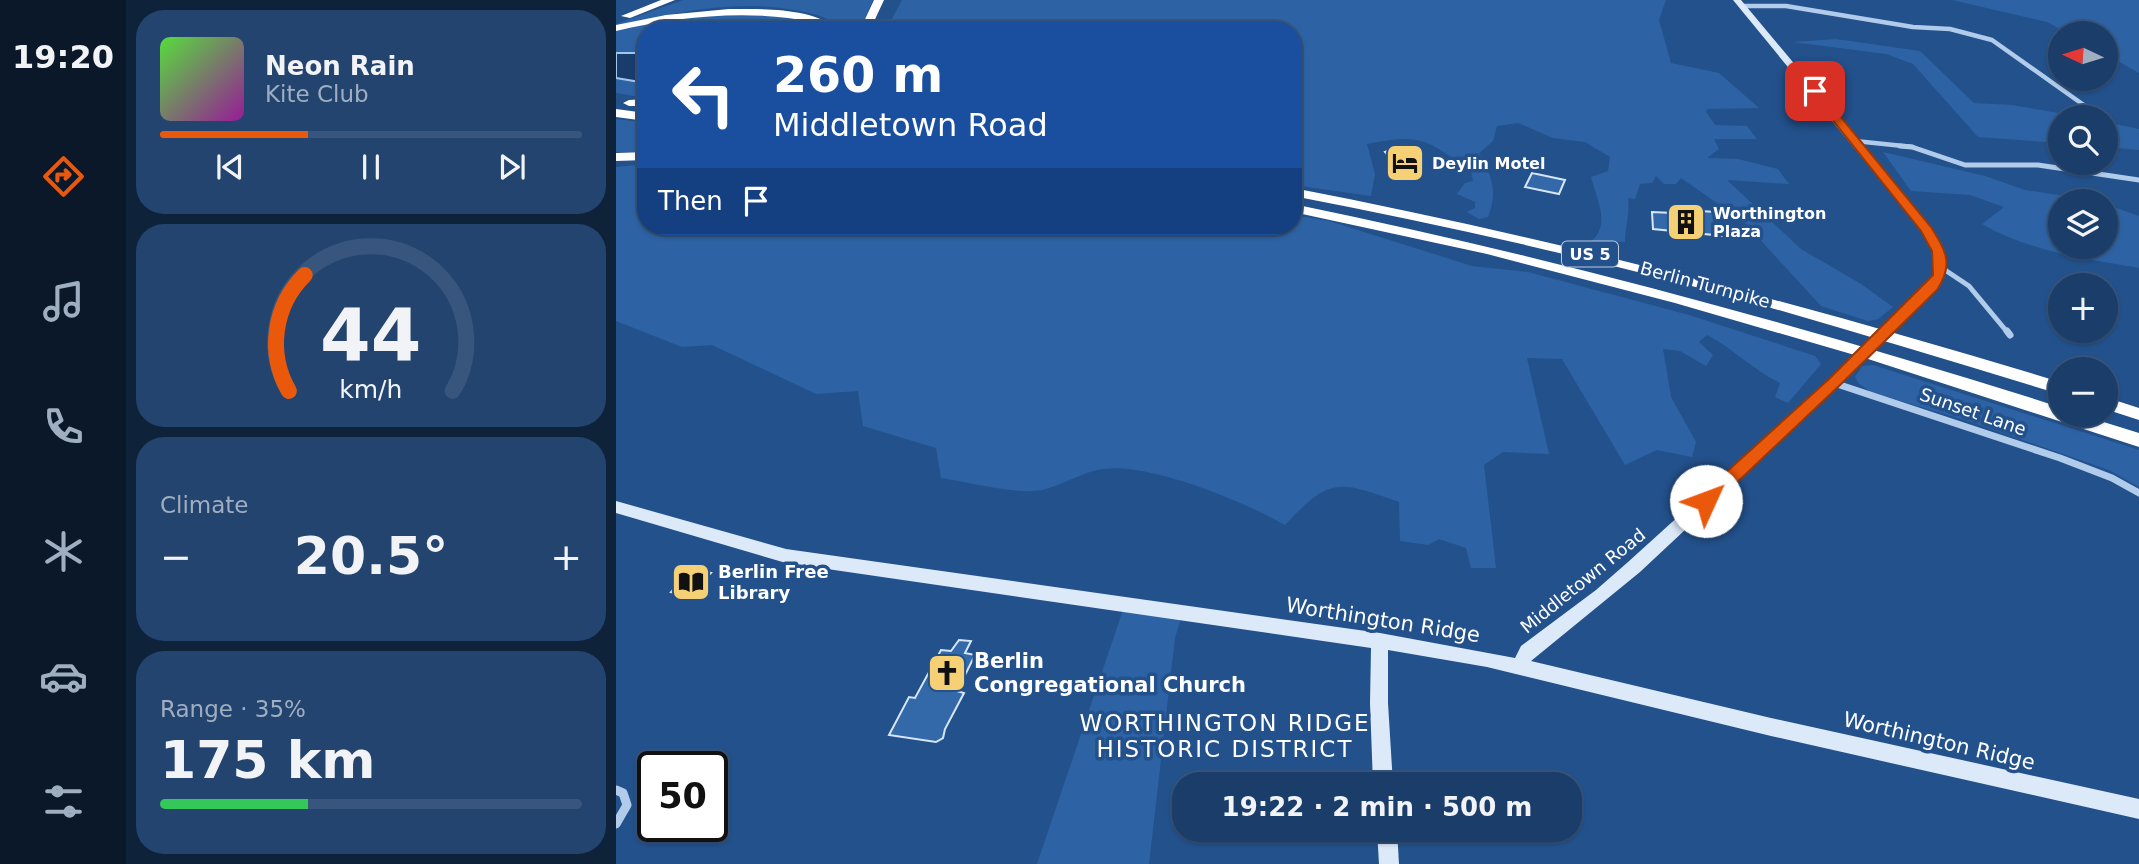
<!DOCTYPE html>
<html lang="en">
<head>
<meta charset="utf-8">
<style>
	body { margin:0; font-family:"DejaVu Sans",sans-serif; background:#23446f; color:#f1f3f6; height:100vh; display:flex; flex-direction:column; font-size:26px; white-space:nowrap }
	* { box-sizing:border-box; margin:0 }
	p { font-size:23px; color:#9faec0 }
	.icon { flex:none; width:38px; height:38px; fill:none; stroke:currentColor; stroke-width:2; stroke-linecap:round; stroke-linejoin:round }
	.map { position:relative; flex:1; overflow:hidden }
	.sheet { display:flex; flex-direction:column; gap:10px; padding:10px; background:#0e223a; width:490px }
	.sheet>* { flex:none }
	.guide { position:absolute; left:21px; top:21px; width:665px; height:214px; border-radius:28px; box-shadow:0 2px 5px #0004,0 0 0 2px #38567d; background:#1a4fa0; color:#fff; overflow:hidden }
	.needle { width:46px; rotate:274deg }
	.controls { position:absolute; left:1432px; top:21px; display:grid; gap:14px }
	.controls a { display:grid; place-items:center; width:70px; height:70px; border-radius:50%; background:#1a3d69; box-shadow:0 2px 5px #0004,0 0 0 2px #38567d; font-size:35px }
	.speed { position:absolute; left:21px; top:751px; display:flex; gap:14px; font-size:35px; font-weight:700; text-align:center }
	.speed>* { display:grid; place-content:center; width:91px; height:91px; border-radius:50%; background:#1a3d69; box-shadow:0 2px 5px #0004,0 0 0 2px #38567d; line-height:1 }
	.speed .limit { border:4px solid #111; border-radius:10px; background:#fff; color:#111 }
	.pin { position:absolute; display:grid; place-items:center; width:60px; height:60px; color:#fff; margin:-30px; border-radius:14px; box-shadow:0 4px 10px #0006 }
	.me { position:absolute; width:77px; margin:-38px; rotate:47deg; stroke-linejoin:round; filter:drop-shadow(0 0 5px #0008) }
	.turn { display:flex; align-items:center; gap:24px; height:147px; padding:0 21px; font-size:32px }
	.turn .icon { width:91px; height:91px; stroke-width:2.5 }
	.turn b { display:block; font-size:49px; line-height:60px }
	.then { display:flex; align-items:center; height:66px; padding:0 21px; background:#0003; gap:14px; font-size:26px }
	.big { font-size:52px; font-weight:800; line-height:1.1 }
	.sheet .card { flex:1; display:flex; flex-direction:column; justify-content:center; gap:10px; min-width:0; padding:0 24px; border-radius:28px; background:#23446f }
	.sheet .dial { align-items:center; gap:0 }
	.dial svg { height:182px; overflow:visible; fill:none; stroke:#38567d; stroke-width:7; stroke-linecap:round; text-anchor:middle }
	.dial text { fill:#f1f3f6; stroke:none }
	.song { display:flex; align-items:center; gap:21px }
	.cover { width:84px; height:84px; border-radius:10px; background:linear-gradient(135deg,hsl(110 70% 55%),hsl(300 70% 35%)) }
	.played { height:7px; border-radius:4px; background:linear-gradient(90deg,#ea580c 35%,#38567d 35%) }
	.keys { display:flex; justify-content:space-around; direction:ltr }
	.heat { display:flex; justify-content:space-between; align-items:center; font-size:38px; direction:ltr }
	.charge { height:10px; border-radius:5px; background:linear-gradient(90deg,#34c759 35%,#38567d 0) }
	.trip { position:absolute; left:556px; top:772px; width:410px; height:70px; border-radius:28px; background:#1a3d69; box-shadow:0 2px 5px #0004,0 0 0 2px #38567d; font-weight:800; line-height:70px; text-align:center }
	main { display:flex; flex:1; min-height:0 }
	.tab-bar { display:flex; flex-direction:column; width:126px; justify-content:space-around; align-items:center; background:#0a182a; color:#9faec0 }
	.tab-bar .icon { width:49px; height:49px }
	.tab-bar .active { color:#ea580c }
	.tab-bar b { font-size:32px; color:#f1f3f6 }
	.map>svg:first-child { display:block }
</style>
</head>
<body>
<main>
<nav class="tab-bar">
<b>19:20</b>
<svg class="icon active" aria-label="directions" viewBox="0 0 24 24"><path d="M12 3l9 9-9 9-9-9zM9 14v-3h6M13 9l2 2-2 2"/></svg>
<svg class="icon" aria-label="music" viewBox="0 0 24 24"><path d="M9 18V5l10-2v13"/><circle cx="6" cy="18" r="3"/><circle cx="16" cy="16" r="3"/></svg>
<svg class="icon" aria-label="phone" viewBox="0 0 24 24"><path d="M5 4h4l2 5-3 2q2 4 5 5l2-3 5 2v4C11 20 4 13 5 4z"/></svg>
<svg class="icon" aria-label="climate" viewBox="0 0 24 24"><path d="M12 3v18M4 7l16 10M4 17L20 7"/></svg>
<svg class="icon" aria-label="car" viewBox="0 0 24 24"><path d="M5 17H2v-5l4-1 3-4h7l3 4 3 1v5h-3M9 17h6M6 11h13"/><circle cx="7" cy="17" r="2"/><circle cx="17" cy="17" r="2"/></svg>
<svg class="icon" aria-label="filters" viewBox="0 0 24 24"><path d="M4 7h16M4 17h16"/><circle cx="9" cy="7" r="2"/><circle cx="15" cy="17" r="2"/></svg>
</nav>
<section class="sheet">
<div class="card">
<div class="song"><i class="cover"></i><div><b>Neon Rain</b><p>Kite Club</p></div></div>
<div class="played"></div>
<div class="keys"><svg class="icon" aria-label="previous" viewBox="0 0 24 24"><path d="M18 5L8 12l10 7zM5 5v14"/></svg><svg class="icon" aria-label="pause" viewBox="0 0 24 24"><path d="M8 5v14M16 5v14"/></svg><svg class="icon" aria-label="next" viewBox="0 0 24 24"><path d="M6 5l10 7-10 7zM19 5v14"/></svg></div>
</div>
<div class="card dial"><svg viewBox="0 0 100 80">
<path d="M14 69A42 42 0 1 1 86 69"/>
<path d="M14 69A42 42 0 0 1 21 18" stroke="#ea580c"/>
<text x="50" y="56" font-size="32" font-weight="700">44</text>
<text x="50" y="72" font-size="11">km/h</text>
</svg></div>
<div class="card"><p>Climate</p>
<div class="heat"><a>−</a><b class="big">20.5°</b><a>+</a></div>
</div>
<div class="card"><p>Range · 35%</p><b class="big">175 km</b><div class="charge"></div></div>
</section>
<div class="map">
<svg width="1523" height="864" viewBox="0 0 1523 864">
	<rect width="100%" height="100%" fill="#23518c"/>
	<g fill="#2d63a4">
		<path d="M67,0H257L244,30C227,30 228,27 214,20C201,14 186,11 172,9C115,0 55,13 0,27V24Z"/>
		<path d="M286,0H1050L1043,20L1055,63L1103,73L1143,108L1091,109L1090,112L1099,125L1131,126L1141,139H1098L1103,149L1091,158L1122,159L1162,169L1173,184L1111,180L1185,249L1245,284L1277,307L1262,319L1252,321L1205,306L1127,221L1065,178L1060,184H1048L1040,176L1036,183L1024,184L1019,199L1012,198C1014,213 1009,227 1009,242C995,241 986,246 973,243C996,226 981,201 975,177L992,171L994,157L969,142L937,138L902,123L881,126L877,141L863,153C876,176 882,192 872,217L863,219L851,212L859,208V202L841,194L849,183L857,181L855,171C810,140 807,133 751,144L759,174L755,196L677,185V30H270Z"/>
		<polygon points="1336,0 1523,0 1523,73 1489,54 1489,33 1452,33 1431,22"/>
		<polygon points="81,15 168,15 208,30 30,30 30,98 0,93 0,30"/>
		<polygon points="1220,39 1304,51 1358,103 1396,105 1465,117 1444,117 1444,143 1362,137 1297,64 1270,54 1176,42"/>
		<polygon points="0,119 30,123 30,152 0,152"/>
		<polygon points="1489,122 1523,129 1523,150 1489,147"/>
		<path d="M1267,152L1369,176L1409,190L1481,201H1444V247H1489V204L1523,216V268C1469,259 1413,251 1366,224L1388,207L1354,195L1295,191Z"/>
		<path d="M30,164V226H292L324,232L356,231L361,226H677V215L713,221L856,266L912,272L1073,315L1199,356L1205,364L1172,403L1159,397L1164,383C1137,370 1118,349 1091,335L1083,342L1097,355L1090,366L1064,351L1047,349L1055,397L1080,442L1076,457L1041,450L1009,465L946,359L911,358L933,454L887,452L868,465L880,568H855L850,548L823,539L812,545L784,541L783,502C724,481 714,476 669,525C629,502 533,462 487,469C466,472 447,485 426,490C403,495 351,482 325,478L320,448L247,426L242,391L200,394L96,345L66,347L0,321V167Z"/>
		<polygon points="1257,365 1523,450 1523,487 1493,470 1355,422 1255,392 1243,384 1239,377 1246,366"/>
		<polygon points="511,598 568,608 559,638 533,864 421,864"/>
	</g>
	<polygon fill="#183c6c" stroke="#a5c6ec" stroke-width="2" points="0,53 30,53 30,83 0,78"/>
	<g fill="#3368a9" stroke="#d6e6f8" stroke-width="2">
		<polygon points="785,146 800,164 783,168 769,152"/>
		<polygon points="916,173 949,180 943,194 909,187"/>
		<polygon points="1082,211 1102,212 1109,236 1037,229 1036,212 1057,213 1058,220 1084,221"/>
		<polygon points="75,569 95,573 74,596 55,592"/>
		<polygon points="343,640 355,641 349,653 359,655 341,691 348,693 329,729 327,738 320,742 273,735 293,697 299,698 325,650 335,651"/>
	</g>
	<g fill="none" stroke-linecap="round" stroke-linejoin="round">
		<g stroke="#b1cbeb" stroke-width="4.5">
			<polyline points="1127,6 1170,6 1297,27 1334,29 1376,40 1479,113"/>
			<polyline points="1239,141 1297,147"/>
		</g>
		<g stroke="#b1cbeb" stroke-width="5">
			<polyline points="1284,146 1296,147 1349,165 1422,165 1523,180"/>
			<polyline points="1326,268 1353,286 1392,333"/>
		</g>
		<g stroke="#b1cbeb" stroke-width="7">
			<polyline points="1391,331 1394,335"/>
			<polyline points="1218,383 1444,458 1496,478 1523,493"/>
		</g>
		<polyline stroke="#b1cbeb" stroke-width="9" points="0,790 7,793 11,805 0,824"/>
		<g fill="#dce9f9" fill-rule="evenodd">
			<path d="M1117,0H1125L1311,223C1329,247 1338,262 1320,290L1223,386L1024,572L915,661L1155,718L1523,799V819L1155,736L871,667L772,650V703L777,784H757L754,703L755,648L170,563L0,513V501L170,549L764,633L899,658L905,646L980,590L1012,562L1213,380L1316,278C1322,258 1314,243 1303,227Z"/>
			<polygon points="761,830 781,830 783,864 763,864"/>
		</g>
		<g fill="#fff" fill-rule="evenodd">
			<polygon points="45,0 59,0 14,18 5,16"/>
			<polygon points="258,0 268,0 254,30 244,30"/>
			<path d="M113,9C148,9 195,7 224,30C206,30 190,20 172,18C115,11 56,18 0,31V25L50,15Z"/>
			<polygon points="30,99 30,106 13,106 7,103 13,100"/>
			<polygon points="0,109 30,113 30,121 0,117"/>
			<polygon points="30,152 30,160 0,161 0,153"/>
			<path d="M677,188C937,238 1191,305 1444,382V394C1316,356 1190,316 1061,282C934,249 806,221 677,196Z"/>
			<path d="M677,204C937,257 1191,327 1444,407V415H1465L1523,433V447L1249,358L1059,303L871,254L677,212Z"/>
			<polygon points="1489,397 1523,408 1523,420 1489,409"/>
		</g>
	</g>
	<path fill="#ea580c" stroke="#983908" stroke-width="2" d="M1199,88L1202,89L1315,227C1330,251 1338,264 1321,290L1223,386L1096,506H1084L1081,501L1084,496L1213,379L1317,275L1316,251L1305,231L1195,93L1193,91Z"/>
	<defs>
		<g id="hotel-square" transform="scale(2.0125)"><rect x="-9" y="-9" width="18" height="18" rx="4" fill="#f6d074" stroke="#23518c"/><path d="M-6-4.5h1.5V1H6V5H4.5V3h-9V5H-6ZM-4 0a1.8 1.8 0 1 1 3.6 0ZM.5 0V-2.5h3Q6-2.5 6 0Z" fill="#111"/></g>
		<g id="building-square" transform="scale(2.0125)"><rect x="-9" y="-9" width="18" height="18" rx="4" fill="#f6d074" stroke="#23518c"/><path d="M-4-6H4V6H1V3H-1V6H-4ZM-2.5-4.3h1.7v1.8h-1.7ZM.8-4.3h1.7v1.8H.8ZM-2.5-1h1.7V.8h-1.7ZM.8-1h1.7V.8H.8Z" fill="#111"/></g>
		<g id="library-square" transform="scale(2.0125)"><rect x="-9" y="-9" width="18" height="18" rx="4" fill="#f6d074" stroke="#23518c"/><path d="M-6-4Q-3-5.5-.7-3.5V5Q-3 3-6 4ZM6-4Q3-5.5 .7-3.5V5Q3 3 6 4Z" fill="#111"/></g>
		<g id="church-square" transform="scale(2.0125)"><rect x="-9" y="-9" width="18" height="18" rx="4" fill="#f6d074" stroke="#23518c"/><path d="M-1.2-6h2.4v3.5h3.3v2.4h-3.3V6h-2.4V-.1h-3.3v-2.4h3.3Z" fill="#111"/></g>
	</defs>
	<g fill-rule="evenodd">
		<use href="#hotel-square" x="789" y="163"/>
		<use href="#building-square" x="1070" y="222"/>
		<use href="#library-square" x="75" y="582"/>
		<use href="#church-square" x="331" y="673"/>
	</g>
	<g text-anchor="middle" stroke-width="7" stroke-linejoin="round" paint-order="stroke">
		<g font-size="16" font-weight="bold" fill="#fff" stroke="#23518c" text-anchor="start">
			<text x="816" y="169">Deylin Motel</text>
			<text x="1097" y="219">Worthington<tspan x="1097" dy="18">Plaza</tspan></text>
		</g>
		<rect fill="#23518c" stroke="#bdcbdc" stroke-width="2" x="946" y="241.5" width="56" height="25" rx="5"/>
		<g font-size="16" font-weight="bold" fill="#fff">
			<text x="974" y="260">US 5</text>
		</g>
		<g font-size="18" fill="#fff" stroke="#23518c">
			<text transform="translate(1089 285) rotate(15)" y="6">Berlin Turnpike</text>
			<text transform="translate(1357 412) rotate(19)" y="6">Sunset Lane</text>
			<text transform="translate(967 581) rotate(-39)" y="6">Middletown Road</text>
		</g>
		<g font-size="18" font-weight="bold" fill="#fff" stroke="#23518c" text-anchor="start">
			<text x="102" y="578">Berlin Free<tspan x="102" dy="21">Library</tspan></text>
		</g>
		<g font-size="21" fill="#fff" stroke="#23518c">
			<text transform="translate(767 620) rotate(9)" y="7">Worthington Ridge</text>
			<text transform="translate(1323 741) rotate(13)" y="7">Worthington Ridge</text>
		</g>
		<g font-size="21" font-weight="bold" fill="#fff" stroke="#23518c" text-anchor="start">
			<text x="358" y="668">Berlin<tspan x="358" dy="24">Congregational Church</tspan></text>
		</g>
		<g font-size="23" letter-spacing="2" fill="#fff" stroke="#23518c">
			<text x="609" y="731">WORTHINGTON RIDGE<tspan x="609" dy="26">HISTORIC DISTRICT</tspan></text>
		</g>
	</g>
</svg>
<div class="controls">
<a><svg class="needle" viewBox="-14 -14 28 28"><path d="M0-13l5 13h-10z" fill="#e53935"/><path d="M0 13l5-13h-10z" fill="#9faec0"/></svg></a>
<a><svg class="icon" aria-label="search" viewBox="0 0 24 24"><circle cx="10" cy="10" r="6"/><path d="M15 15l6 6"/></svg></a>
<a><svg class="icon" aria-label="layers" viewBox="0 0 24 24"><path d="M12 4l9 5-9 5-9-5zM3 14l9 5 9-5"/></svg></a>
<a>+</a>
<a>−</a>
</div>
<div class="speed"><div class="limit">50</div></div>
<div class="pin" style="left:1199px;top:91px;background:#d93025"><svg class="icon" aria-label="arrive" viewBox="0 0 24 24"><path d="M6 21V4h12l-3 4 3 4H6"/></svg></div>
<svg class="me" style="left:1090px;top:501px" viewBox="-20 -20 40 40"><circle r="19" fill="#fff"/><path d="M0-13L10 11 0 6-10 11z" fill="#ea580c"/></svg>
<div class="trip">19:22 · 2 min · 500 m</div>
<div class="guide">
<div class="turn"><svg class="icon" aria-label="left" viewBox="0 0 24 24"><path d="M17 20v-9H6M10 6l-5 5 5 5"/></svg><div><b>260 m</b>Middletown Road</div></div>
<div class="then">Then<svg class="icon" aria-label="arrive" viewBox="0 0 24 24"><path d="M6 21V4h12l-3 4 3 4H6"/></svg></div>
</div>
</div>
</main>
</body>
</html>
